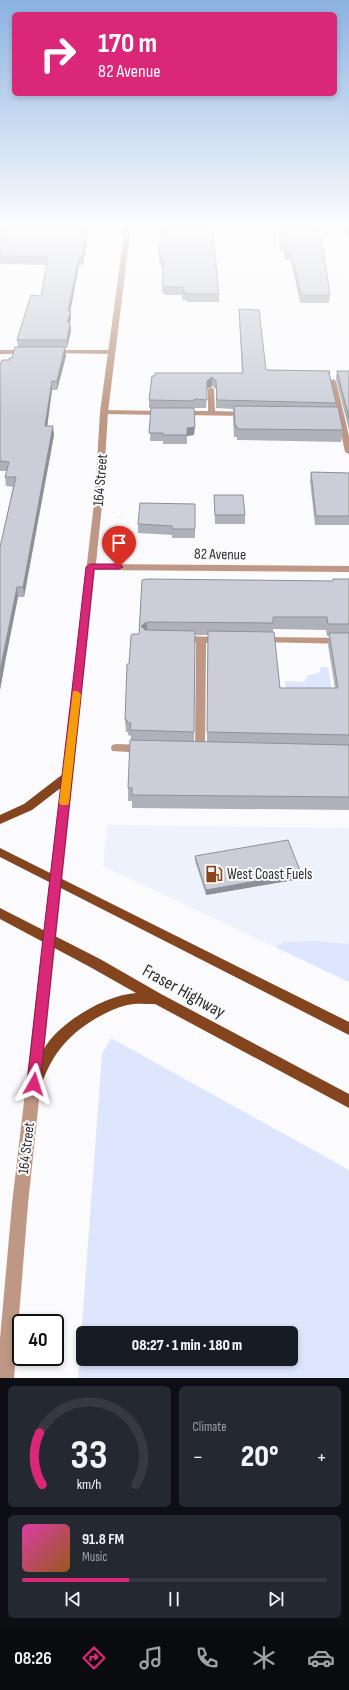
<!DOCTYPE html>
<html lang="en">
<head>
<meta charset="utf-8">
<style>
	body { margin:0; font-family:"Sofia Sans Condensed",sans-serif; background:#242831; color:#f1f3f6; height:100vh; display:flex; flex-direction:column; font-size:15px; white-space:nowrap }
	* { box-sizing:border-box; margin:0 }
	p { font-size:13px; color:#9ea1a6 }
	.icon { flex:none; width:22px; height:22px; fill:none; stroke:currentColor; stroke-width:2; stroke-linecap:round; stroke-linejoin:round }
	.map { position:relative; height:1378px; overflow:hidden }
	.sheet { display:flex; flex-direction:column; gap:8px; padding:8px; background:#0d0f14; flex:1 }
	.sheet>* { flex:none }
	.banner { position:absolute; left:12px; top:12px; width:325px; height:84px; border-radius:6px; box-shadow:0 2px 6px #0003; background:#db2777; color:#fff; overflow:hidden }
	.speed { position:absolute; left:12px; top:1314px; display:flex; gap:8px; font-size:20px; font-weight:700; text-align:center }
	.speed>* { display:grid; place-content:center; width:52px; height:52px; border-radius:50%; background:#171b24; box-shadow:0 2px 6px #0003; line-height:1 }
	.speed .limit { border:2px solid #111; border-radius:6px; background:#fff; color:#111 }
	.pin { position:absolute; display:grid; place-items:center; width:34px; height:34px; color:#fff; margin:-41px -17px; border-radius:50% 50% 50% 0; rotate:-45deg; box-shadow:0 0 4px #0007 }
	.pin .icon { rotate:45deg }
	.me { position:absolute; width:44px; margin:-22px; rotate:6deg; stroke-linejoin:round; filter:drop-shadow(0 0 3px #0008) }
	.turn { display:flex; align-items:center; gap:14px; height:84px; padding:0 20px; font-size:18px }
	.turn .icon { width:52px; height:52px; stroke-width:2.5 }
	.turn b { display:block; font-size:28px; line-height:34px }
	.big { font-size:30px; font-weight:800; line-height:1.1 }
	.sheet .tile { flex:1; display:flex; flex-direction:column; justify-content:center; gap:6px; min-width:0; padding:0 14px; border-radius:6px; background:#242831 }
	.sheet .dial { align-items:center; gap:0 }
	.dial svg { height:104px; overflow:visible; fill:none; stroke:#363941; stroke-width:7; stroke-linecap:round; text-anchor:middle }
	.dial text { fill:#f1f3f6; stroke:none }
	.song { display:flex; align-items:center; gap:12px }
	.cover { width:48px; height:48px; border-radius:6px; background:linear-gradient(135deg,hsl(320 70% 55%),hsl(30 70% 35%)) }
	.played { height:4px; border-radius:2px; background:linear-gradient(90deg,#db2777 35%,#363941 35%) }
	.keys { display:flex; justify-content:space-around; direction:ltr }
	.heat { display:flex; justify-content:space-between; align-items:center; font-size:22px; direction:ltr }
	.sheet .tiles { flex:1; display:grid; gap:8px; grid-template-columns:1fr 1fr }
	.tile:last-child { grid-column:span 2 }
	.trip { position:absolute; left:76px; top:1326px; width:222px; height:40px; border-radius:6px; background:#171b24; box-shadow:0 2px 6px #0003; font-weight:800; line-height:40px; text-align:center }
	.tab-bar { display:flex; height:64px; justify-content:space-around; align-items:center; background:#090b0e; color:#9ea1a6 }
	.tab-bar .icon { width:28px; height:28px }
	.tab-bar .on { color:#db2777 }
	.tab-bar b { font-size:18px; color:#f1f3f6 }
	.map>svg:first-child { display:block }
</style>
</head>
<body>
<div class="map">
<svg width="349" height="1378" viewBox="0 0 349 1378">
	<rect width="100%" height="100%" fill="#fbfbfd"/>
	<polygon fill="#eef2fc" points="107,825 349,828 349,982 103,866"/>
	<g fill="#dee6fe" fill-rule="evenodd">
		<polygon points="322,667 328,667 332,693 286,693 285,681 304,682 307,676 320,672 320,668"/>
		<polygon points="317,941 349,944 349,982 275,947 284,942"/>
		<path d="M111,1038L349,1170V1378H78L102,1054ZM83,1333H291V1359H83Z"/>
	</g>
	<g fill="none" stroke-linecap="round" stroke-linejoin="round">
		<g fill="#be9884" fill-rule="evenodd">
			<polygon points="333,379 336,381 349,436 349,454 345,452 330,381"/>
			<polygon points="211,387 214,389 215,411 247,412 251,414 250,416 178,415 177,413 181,411 208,411 208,389"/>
			<polygon points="101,410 163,411 167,413 163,415 104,414 101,414"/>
			<polygon points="181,636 221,637 226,640 221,643 206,643 205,750 204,753 196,753 195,750 196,642 178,641 176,639"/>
			<polygon points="263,637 349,638 349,644 260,642 258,640"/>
			<polygon points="116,744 143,745 147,746 148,749 147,752 143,753 112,751 111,748 112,745"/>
		</g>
		<g fill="#be9884" fill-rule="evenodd">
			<polygon points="343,226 349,226 349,237 346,235"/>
			<polygon points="0,350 26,350 29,352 26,354 0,354"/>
			<polygon points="52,350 112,350 115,352 112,354 50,353 50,351"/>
		</g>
		<polygon fill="#be9884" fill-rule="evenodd" points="125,226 131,226 108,412 103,495 96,564 349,566 349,572 95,570 28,1204 14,1378 0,1378 0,1339 12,1204 95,495 100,412"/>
		<g fill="#84451e" fill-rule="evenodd">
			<polygon points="67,773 71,774 72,777 71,780 32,810 0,824 0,815 24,804 63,774"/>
			<polygon points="0,848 349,1022 349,1035 0,857"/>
			<path d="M0,908L100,959L161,994L349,1094V1108L155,1004C145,1004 136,1003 127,1005C101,1012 72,1031 57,1053C49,1064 45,1076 39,1089L34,1090L29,1089L27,1084C34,1069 40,1053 50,1040C68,1018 107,995 136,993L90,967L0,919Z"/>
		</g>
	</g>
	<g fill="#afb1ba" fill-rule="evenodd">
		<polygon points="0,226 89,230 83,265 79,265 70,311 71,319 70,322 71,331 67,348 65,348 66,356 57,390 52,390 47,426 54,435 24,597 18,597 6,657 0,690 0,547 13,487 6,486 5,477 7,471 0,471 0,363 9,360 12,358 18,347 17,340 41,296 47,265 0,264"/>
		<polygon points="161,226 219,294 219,302 187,302 186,300 182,300 182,295 165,295 162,292 163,268 161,268 161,263 159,263"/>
		<polygon points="268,226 318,226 330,295 329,303 300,303 291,260 285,260 284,250 280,250 278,228"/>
		<polygon points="239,309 266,370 330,371 330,376 336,403 336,407 343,430 341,442 237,440 237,437 234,437 233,417 233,409 216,408 216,389 212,386 207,389 206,408 194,408 194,435 187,436 187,444 163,444 163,441 150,441 151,408 149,408 149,400 152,376 242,373 239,317"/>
		<polygon points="337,371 349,371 349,430 336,379"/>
		<polygon points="311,472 349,473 349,525 315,525 310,481"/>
		<polygon points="214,495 245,515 245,524 215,524"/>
		<polygon points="195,504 195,538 172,538 172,535 138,533 138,524"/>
		<path d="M333,579H349V810L132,808V801H128V788L131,736L128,735V732H126L125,720L129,664L139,634L142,580L333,581ZM273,629L326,630L327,636H329L328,645L335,688H280L273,632ZM195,635H208L207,742H194Z"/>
		<polygon points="195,856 300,879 206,895 195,861"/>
	</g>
	<g fill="#8e9097">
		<polygon points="87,226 89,226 89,230 83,265 82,257"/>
		<polygon points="79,257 79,265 70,314 71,311 71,319 68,331 67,322 68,311"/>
		<polygon points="70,322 71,331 67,348 67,340"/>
		<polygon points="65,347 66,356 57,390 57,381"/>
		<polygon points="212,377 212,386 206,389 207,381"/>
		<polygon points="52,381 52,390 46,435 45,426"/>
		<polygon points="53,426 54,435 24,597 23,587"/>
		<polygon points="195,427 194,435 187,436 187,428"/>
		<polygon points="17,587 18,597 6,657 0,690 0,671 5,646"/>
		<polygon points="147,622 147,635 141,626"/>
		<polygon points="301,873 300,879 206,895 206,890"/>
	</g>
	<g fill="#cbced8" stroke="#8e9097">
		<polygon points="0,226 88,226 82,257 79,257 68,311 71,311 67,322 70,322 67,340 17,340 31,295 41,296 48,257 0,256"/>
		<polygon points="161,226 212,226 219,294 187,294 186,292 183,292 183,287 165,287 162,284 164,260 161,260 161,256 159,256"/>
		<polygon points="279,226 318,226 323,249 330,295 301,295 291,253 286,253 284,243 281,243"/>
		<polygon points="239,309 259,310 266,370 330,371 329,373 336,403 217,400 216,381 212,377 207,381 207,400 194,399 194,401 149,400 152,376 155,376 155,373 243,373"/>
		<polygon points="15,347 65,347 57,381 52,381 45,426 53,426 23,587 17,587 5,646 0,671 0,547 16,477 5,477 9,462 0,461 0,363 1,363 2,360 9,360 9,358 12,358"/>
		<polygon points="337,371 349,371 349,418"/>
		<polygon points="234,406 338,407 343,430 237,429 237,426 235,426"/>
		<polygon points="151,408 194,408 195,427 187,428 187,435 163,435 163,433 149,433"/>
		<polygon points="311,472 349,473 349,516 316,516"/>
		<polygon points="214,495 243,495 245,515 215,515"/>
		<polygon points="140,503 195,504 195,529 172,529 172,526 138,524"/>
		<polygon points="147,579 333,581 333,579 349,579 349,624 328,624 327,617 273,617 273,623 147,622 141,626 145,630 195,631 194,732 130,730 131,723 127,723 127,720 125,720 127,664 129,664 131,636 132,634 139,634 142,580"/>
		<polygon points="208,631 274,632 280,688 338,688 329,633 349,633 349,735 207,732"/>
		<polygon points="130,740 349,745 349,797 132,795 132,788 128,788"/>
		<polygon points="288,840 301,873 206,890 195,856"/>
	</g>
	<linearGradient id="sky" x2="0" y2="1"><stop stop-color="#8bb2e0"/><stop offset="0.54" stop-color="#fdfdfe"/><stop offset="1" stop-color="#fdfdfe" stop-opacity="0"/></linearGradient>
	<rect width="349" height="419" fill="url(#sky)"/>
	<path fill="#db2777" stroke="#8e194d" d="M90,564H119L123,567L119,569H94C77,741 57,912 40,1084L38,1088L34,1090L29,1088L27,1084C45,911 67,739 86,567Z"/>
	<polygon fill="#f59e0b" points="73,691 77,691 81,694 69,803 68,805 61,805 59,803"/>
	<defs>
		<g id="fuel-bare" transform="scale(1.38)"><path d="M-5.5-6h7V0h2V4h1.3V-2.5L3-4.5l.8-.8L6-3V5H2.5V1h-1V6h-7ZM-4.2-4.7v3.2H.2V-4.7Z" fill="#8a461a" stroke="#fbfbfd" stroke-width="2.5" paint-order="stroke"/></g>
	</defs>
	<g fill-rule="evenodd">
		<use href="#fuel-bare" x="214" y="874"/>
	</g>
	<g text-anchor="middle" stroke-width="4" stroke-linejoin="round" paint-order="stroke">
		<g font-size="15" fill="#2c2e31" stroke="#fbfbfd">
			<text transform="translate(100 480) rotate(-85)" y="5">164 Street</text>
			<text transform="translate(220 554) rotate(1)" y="5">82 Avenue</text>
			<text transform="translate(26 1148) rotate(-83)" y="5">164 Street</text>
		</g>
		<g font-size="15" fill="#2c2e31" stroke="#fbfbfd" text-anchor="start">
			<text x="227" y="879">West Coast Fuels</text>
		</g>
		<g font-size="18" fill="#2c2e31" stroke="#fbfbfd">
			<text transform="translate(184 991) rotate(29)" y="6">Fraser Highway</text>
		</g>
	</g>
</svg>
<div class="speed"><div class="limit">40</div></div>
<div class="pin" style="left:119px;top:567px;background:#d93025"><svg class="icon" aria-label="arrive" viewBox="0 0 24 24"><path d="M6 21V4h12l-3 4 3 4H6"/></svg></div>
<svg class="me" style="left:34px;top:1084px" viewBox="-20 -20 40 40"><path d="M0-17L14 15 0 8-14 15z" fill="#db2777" stroke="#fff" stroke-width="4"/></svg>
<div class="trip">08:27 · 1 min · 180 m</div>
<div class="banner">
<div class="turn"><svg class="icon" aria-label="right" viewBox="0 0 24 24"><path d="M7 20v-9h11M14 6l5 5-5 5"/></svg><div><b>170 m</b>82 Avenue</div></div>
</div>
</div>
<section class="sheet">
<div class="tiles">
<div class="tile dial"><svg viewBox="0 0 100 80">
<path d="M14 69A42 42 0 1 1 86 69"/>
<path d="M14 69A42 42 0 0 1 12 29" stroke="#db2777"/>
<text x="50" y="56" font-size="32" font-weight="700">33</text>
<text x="50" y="72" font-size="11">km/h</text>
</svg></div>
<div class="tile"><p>Climate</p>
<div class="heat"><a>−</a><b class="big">20°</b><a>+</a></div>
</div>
<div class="tile">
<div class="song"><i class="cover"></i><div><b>91.8 FM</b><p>Music</p></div></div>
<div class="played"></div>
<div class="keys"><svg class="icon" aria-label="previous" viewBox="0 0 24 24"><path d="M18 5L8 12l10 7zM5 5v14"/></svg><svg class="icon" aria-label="pause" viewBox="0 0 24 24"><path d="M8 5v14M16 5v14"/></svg><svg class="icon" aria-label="next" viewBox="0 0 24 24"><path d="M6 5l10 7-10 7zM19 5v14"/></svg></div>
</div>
</div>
</section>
<nav class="tab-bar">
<b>08:26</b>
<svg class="icon on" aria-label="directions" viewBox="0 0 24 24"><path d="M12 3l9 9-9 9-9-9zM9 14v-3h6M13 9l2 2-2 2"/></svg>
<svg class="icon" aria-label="music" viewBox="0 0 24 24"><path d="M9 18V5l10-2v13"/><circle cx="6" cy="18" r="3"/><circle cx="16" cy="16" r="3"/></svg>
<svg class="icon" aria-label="phone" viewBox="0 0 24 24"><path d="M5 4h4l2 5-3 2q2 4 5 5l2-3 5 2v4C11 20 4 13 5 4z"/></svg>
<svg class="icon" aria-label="climate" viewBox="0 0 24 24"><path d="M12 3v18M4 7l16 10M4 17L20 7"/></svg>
<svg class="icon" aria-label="car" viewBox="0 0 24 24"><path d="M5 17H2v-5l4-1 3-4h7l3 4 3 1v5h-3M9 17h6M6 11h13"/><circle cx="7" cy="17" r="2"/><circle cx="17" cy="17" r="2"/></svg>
</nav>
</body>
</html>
